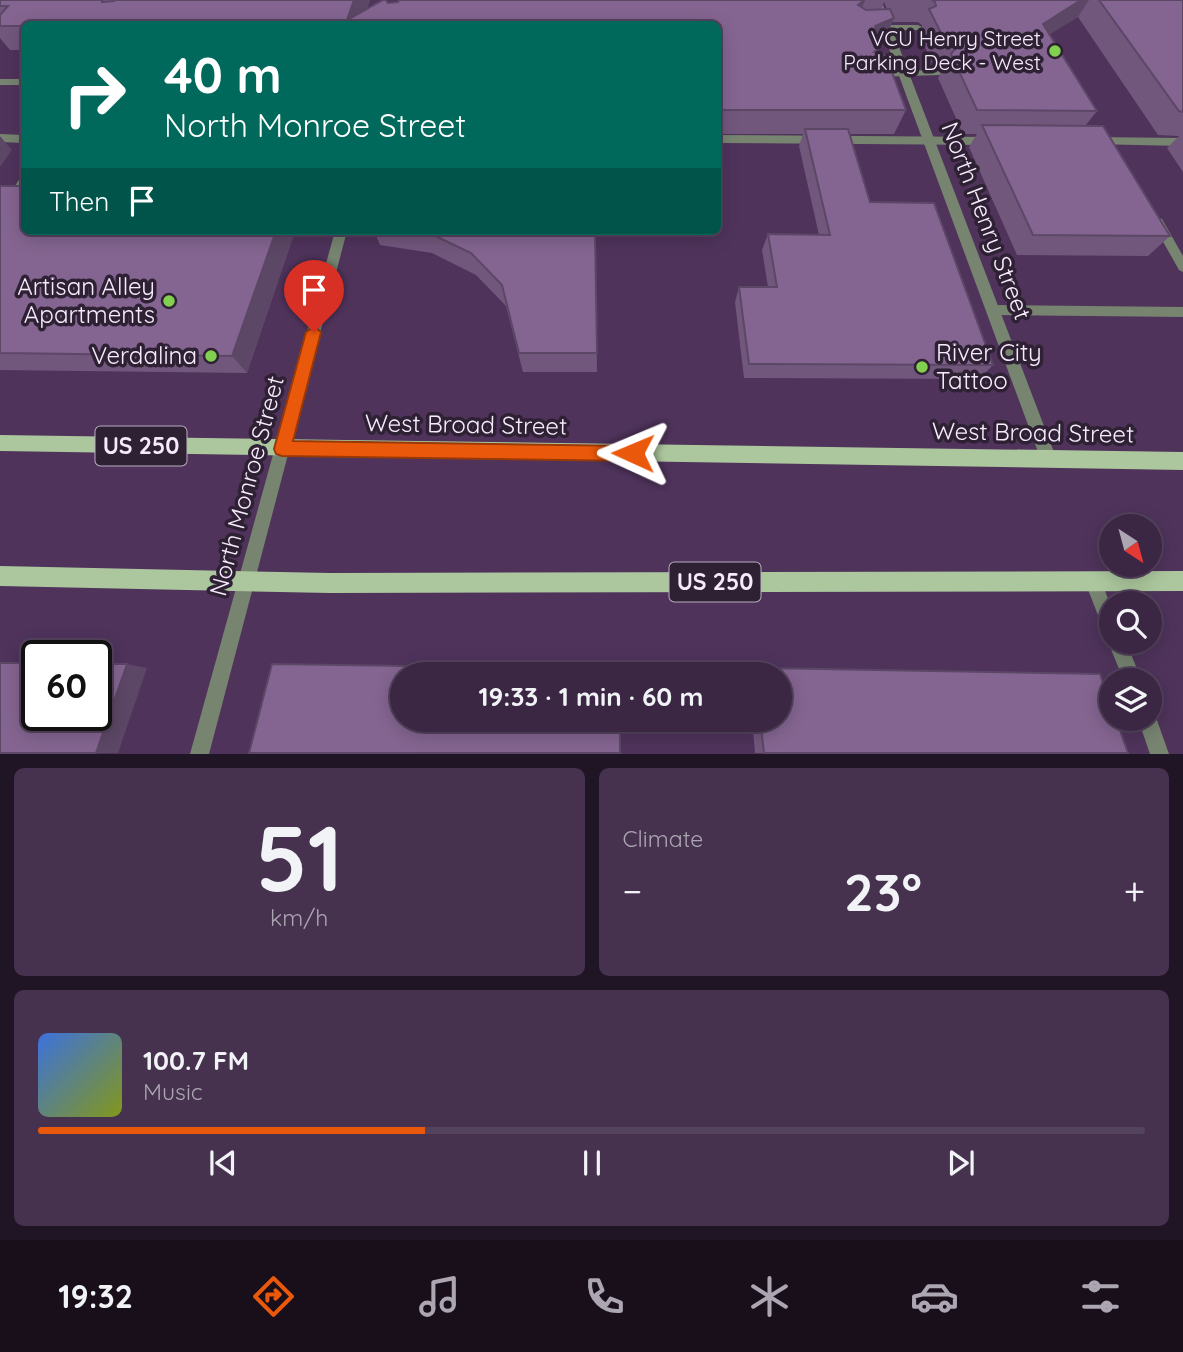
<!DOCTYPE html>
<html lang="en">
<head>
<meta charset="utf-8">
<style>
	body { margin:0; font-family:Quicksand,sans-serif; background:#46324f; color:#f1f3f6; height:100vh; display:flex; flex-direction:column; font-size:26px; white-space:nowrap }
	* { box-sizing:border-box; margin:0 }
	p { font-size:23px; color:#aca5b2 }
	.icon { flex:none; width:38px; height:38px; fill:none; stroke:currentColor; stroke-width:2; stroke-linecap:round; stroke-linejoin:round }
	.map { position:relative; height:754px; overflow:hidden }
	.panel { display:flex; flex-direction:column; gap:14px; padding:14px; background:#201525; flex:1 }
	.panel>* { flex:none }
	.hud { position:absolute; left:21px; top:21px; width:700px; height:214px; border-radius:10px; box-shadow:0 4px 18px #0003,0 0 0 2px #54435d; background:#00695c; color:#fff; overflow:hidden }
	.needle { width:46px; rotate:144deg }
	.fabs { position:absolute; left:1099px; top:514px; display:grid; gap:14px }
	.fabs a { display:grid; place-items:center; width:63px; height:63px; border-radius:50%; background:#3b2644; box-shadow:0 4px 18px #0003,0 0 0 2px #54435d; font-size:35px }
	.speed { position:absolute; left:21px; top:640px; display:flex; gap:14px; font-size:35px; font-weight:700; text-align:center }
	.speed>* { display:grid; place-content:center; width:91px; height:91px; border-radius:50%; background:#3b2644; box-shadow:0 4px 18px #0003,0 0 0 2px #54435d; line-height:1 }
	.speed .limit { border:4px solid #111; border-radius:10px; background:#fff; color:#111 }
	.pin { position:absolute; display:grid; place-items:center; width:60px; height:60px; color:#fff; margin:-72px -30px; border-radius:50% 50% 50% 0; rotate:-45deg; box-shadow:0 0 7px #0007 }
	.pin .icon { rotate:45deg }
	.me { position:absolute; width:77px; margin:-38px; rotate:271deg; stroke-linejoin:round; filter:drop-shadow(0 0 5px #0008) }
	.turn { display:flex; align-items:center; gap:24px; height:147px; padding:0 28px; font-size:32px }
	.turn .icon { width:91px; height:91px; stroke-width:2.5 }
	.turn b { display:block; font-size:49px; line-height:60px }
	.then { display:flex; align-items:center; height:66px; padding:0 28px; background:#0003; gap:14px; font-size:26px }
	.big { font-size:52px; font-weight:700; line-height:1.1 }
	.panel .tile { flex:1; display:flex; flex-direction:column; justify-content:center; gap:10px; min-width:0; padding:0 24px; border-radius:10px; background:#46324f }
	.panel .dial { align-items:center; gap:0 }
	.dial b { font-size:91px; line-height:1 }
	.song { display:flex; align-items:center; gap:21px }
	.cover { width:84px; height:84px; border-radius:10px; background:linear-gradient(135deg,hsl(220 70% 55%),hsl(70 70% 35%)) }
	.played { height:7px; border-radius:4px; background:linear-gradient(90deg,#ea580c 35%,#54435d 35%) }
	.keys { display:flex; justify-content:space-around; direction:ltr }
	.heat { display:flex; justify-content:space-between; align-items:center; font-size:38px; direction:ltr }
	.panel .tiles { flex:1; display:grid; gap:14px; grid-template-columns:1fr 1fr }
	.tile:last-child { grid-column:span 2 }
	.trip { position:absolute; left:390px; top:662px; width:402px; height:70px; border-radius:35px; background:#3b2644; box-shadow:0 4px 18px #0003,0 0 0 2px #54435d; font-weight:700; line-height:70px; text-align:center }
	.menu { display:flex; height:112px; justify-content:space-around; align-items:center; background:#180f1b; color:#aca5b2 }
	.menu .icon { width:49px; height:49px }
	.menu .active { color:#ea580c }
	.menu b { font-size:32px; color:#f1f3f6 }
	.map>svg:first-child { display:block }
</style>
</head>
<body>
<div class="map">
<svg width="1183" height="754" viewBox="0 0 1183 754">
	<rect width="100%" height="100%" fill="#4f335b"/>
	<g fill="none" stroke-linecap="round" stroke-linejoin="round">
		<g fill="#778470" fill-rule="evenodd">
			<polygon points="918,25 923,28 921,30 875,31 870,28 875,25"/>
			<polygon points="936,70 941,73 940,75 873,77 868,74 873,71"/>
			<rect x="0" y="79" width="24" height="6"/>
			<polygon points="0,134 24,135 24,143 0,142"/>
			<polygon points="718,135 989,137 994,141 989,145 718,143"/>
			<polygon points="1093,137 1183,138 1183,146 1089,144 1088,141"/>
			<polygon points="24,177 24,190 4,223 0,224 0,210 20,178"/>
			<polygon points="1158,218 1162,219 1183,256 1183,272 1179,270 1152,222"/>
			<polygon points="993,305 1183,307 1183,317 993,315 986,310"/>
		</g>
		<g fill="#778470" fill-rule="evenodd">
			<polygon points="871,0 881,0 1057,460 1054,465 1049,467 1044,465 1041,460"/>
			<polygon points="335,231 347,231 209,754 190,754"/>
			<polygon points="1093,574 1099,576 1111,606 1111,636 1105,633 1085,582 1087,576"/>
			<polygon points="1111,636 1111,642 1126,642 1142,681 1124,681 1108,642"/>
			<polygon points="1150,711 1154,712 1169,754 1150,754 1138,719 1150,719"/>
		</g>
		<g fill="#acc79d" fill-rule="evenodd">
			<polygon points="0,435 1183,452 1183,470 0,451"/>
			<polygon points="0,566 330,573 1183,571 1183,591 330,593 0,586"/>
		</g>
	</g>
	<g fill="#72577d" fill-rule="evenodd">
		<path d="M0,0H370L367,9L388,3L398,2L399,0H1183V172L1167,148L1179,136L1158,135L1078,17L1049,34L1097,111L1085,126L1170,236L1148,256L1017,255L969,147L977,134H963L938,78L942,71L934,67L919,33L922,25L918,22H892L884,43L881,44L878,53L906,110L894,134H850L870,202L993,365L979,379L744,378L735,302L739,287H768L762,250L768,234L819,235L799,146L803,134H718V24H24V50H10L0,38ZM884,2L887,9H882Z"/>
		<polygon points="0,186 295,231 247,373 0,370"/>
		<polygon points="374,231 595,231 597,372 523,372 506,306 476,275 432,253 380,245"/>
		<polygon points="756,668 1128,753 755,753 752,719 780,719 780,674 748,674 748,672"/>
	</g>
	<g fill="#5c4766">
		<polygon points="354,0 370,0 362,24 347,20"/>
		<polygon points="864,0 865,0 857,22 858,5"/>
		<polygon points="1081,0 1089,0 1078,17 1028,48 1043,24"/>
		<polygon points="894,18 884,43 865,50 875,26"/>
		<polygon points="0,136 12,150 0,167"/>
		<polygon points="276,231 295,231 247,373 232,356"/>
		<polygon points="127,664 147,668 118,753 96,753"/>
	</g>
	<g fill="#846591" stroke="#5c4766" stroke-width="2">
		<polygon points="0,0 103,0 102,2 114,1 115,0 354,0 347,20 383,0 386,0 388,3 398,2 399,0 864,0 858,5 866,10 890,9 894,18 875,26 882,45 874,52 886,56 906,110 718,110 718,24 24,24 24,26 0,26 0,15 8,6 0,6"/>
		<polygon points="932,0 1081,0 1043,24 1097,111 977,110 951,54 956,48 946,43 929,9 936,6 935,2"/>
		<polygon points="1099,0 1183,0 1183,112 1179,111"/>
		<polygon points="982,125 1103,126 1170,236 1033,235"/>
		<polygon points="805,129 848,129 870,202 934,203 993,365 749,364 739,287 777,287 768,234 830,235"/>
		<polygon points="0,186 24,186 24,231 276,231 232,356 0,353"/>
		<polygon points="425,231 595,231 597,353 519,353 502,285 471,253"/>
		<polygon points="0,663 37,663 37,716 96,716 96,664 127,664 96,753 0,753"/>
		<polygon points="272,664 620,669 620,674 402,674 402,719 620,719 620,753 249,753"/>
		<polygon points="756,668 1100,674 1111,706 1111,719 1116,719 1128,753 764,753 760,719 780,719 780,674 756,674"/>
	</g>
	<polygon fill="#ea580c" stroke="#983908" stroke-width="2" points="314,326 321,332 293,441 633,446 639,448 642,453 639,459 633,461 282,456 276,454 274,449 306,332"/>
	<g fill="#82d04f" stroke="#2e2133" stroke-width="2.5">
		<circle cx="1055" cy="51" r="7"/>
		<circle cx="169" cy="301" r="7"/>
		<circle cx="211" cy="356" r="7"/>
		<circle cx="922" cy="367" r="7"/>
	</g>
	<g text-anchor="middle" stroke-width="7" stroke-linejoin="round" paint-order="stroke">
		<g font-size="21" fill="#f7eafe" stroke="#2e2133" text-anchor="end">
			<text x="1041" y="46">VCU Henry Street<tspan x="1041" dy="24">Parking Deck - West</tspan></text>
		</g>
		<g fill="#2e2133" stroke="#bbaec1" stroke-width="2">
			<rect x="95.5" y="426.5" width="91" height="39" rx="5"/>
			<rect x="669.5" y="562.5" width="91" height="39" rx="5"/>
		</g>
		<g font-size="23" font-weight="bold" fill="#f7eafe">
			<text x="141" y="454">US 250</text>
			<text x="715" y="590">US 250</text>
		</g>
		<g font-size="24" fill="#f7eafe" stroke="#2e2133">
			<text transform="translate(986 221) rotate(69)" y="8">North Henry Street</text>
			<text transform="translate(466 425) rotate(1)" y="8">West Broad Street</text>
			<text transform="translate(1033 433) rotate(1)" y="8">West Broad Street</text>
			<text transform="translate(247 486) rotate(-75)" y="8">North Monroe Street</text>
		</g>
		<g font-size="24" fill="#f7eafe" stroke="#2e2133" text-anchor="end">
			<text x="155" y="295">Artisan Alley<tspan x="155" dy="28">Apartments</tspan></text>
			<text x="936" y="361" text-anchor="start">River City<tspan x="936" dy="28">Tattoo</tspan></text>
			<text x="197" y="364">Verdalina</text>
		</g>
	</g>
</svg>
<div class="fabs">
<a><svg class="needle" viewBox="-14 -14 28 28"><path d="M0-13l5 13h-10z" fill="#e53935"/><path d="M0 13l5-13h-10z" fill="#aca5b2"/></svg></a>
<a><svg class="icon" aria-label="search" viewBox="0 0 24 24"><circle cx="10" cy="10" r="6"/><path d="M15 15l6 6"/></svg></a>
<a><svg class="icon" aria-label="layers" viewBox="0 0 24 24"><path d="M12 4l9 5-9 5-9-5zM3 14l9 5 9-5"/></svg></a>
</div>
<div class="speed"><div class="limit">60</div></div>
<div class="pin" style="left:314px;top:332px;background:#d93025"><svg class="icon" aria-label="arrive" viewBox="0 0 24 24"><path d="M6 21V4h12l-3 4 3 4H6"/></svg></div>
<svg class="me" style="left:633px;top:453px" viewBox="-20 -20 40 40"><path d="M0-17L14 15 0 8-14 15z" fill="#ea580c" stroke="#fff" stroke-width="4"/></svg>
<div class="trip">19:33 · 1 min · 60 m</div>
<div class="hud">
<div class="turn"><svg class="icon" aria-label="right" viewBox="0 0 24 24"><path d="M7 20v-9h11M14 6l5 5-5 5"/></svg><div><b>40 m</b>North Monroe Street</div></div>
<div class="then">Then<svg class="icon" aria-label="arrive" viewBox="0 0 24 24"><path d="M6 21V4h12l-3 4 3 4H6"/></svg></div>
</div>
</div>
<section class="panel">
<div class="tiles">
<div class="tile dial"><b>51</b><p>km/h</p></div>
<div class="tile"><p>Climate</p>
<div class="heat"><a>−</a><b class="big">23°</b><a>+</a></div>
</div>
<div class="tile">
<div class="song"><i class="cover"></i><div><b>100.7 FM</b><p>Music</p></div></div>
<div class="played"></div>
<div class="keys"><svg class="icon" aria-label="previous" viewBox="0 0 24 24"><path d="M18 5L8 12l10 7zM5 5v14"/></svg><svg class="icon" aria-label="pause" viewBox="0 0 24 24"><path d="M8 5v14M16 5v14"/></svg><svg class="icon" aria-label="next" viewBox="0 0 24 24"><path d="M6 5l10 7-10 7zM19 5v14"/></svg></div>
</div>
</div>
</section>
<nav class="menu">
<b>19:32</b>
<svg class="icon active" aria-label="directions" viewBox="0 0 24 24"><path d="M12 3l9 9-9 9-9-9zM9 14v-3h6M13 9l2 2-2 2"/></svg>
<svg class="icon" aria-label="music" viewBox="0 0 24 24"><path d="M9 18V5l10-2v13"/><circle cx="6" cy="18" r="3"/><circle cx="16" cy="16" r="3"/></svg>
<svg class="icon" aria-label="phone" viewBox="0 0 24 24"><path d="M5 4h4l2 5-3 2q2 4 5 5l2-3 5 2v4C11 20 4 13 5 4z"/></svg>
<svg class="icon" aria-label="climate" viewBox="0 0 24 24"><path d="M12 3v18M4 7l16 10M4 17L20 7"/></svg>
<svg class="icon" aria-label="car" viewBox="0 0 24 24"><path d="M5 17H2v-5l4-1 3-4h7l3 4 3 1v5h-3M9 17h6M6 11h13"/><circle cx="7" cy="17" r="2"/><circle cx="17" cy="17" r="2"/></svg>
<svg class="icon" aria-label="filters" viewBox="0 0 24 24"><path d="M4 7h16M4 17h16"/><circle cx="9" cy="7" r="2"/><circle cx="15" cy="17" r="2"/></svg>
</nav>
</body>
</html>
